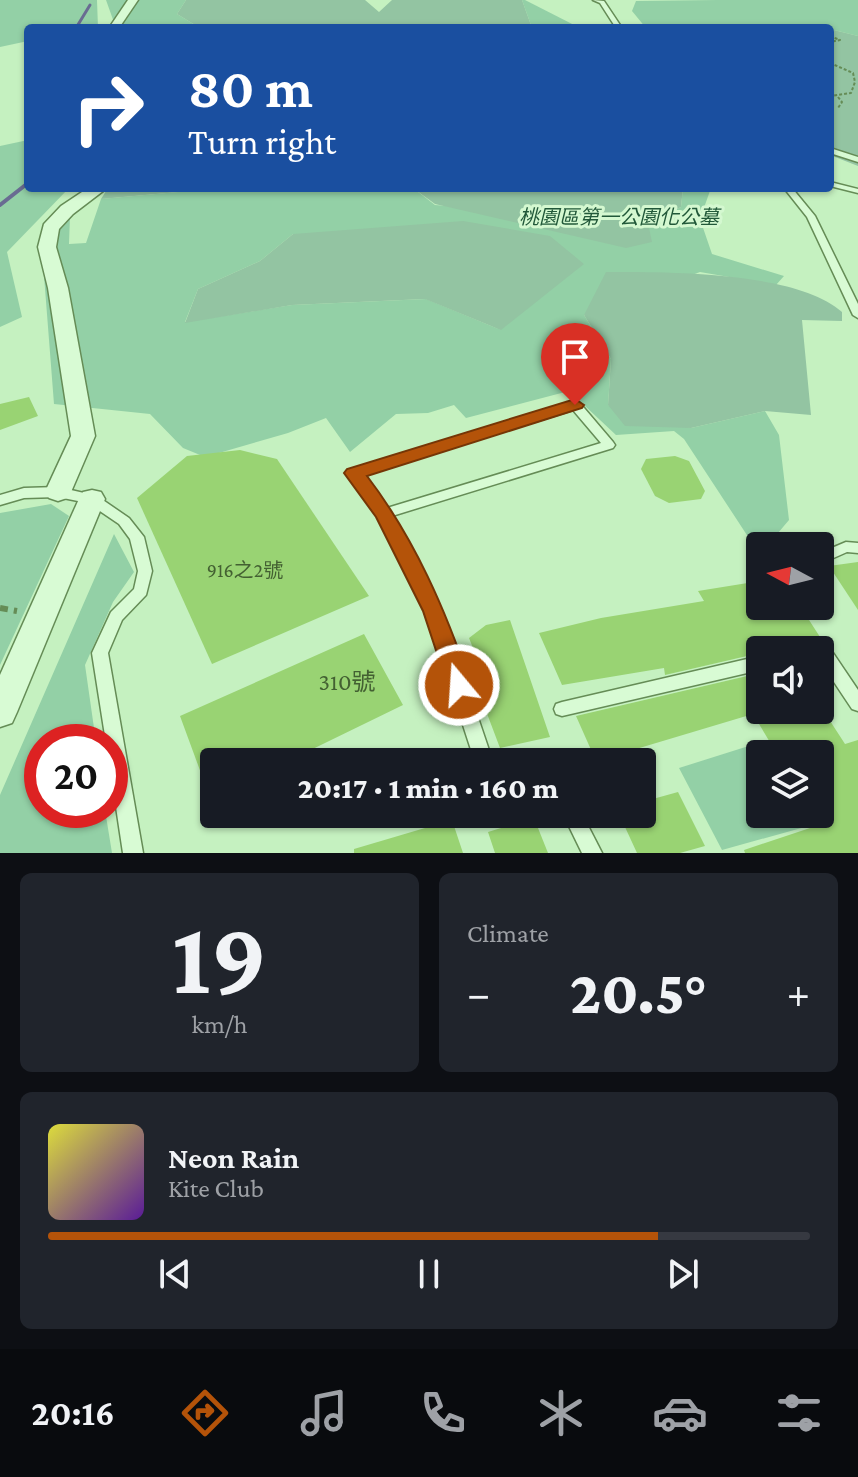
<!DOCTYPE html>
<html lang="en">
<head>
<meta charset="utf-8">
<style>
	body { margin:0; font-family:"Crimson Pro","Noto Sans TC",serif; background:#20242c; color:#f1f3f6; height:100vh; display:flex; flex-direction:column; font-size:30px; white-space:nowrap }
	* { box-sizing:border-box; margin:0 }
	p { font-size:26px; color:#9ea1a6 }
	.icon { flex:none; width:44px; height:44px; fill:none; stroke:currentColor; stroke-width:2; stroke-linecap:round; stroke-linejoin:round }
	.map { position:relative; height:853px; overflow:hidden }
	.sheet { display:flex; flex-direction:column; gap:20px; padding:20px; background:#0d0f14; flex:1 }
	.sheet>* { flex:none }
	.guide { position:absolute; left:24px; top:24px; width:810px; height:168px; border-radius:8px; box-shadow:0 2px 6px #0004; background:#1a4fa0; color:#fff; overflow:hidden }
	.needle { width:52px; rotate:277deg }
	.controls { position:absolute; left:746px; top:532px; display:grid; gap:16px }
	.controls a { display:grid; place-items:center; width:88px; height:88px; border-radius:8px; background:#171b24; box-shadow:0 2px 6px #0004; font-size:40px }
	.speed { position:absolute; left:24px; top:724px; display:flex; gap:16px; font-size:40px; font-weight:700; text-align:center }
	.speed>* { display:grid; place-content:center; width:104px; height:104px; border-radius:50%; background:#171b24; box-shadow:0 2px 6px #0004; line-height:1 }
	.speed .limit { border:12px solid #d22; background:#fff; color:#111 }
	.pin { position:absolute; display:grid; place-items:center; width:68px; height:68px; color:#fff; margin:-82px -34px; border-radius:50% 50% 50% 0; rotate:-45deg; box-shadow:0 0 8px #0007 }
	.pin .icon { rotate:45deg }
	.me { position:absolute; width:88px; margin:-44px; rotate:342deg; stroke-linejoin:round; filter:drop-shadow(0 0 6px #0008) }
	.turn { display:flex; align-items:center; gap:28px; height:168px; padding:0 32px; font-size:36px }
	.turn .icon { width:104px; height:104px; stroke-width:2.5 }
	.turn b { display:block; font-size:56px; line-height:68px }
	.big { font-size:60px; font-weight:800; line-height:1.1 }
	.sheet .card { flex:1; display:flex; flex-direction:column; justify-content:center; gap:12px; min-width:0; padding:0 28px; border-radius:12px; background:#20242c }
	.sheet .dial { align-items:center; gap:0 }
	.dial b { font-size:104px; line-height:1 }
	.song { display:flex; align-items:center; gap:24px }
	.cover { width:96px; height:96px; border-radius:12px; background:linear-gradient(135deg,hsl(60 70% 55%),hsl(270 70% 35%)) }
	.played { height:8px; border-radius:4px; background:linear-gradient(90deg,#b45309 80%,#363941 80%) }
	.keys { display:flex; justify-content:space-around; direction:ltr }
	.heat { display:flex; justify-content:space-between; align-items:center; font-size:44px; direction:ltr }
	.sheet .tiles { flex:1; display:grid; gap:20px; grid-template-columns:1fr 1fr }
	.card:last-child { grid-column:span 2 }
	.trip { position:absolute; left:200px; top:748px; width:456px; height:80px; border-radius:8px; background:#171b24; box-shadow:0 2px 6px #0004; font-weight:800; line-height:80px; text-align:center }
	.menu { display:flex; height:128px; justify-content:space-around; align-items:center; background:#090b0e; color:#9ea1a6 }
	.menu .icon { width:56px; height:56px }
	.menu .current { color:#b45309 }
	.menu b { font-size:36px; color:#f1f3f6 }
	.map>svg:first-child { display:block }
</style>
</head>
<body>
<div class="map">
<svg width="858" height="853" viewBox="0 0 858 853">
	<rect width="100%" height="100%" fill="#c5f1c0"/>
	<g fill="#93d0a6" fill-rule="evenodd">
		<polygon points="0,0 97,0 98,28 28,28 28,41 0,47"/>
		<polygon points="106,0 186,0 177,14 200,28 116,28"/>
		<polygon points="522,0 525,0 580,28 532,28"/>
		<polygon points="717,0 858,0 858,36 826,28 646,28 632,11 636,1"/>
		<polygon points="28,140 28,188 69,188 7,252 22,317 0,327 0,146"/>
		<path d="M222,188H413L435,205L648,223L681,207L683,188H711L700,219L712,254L784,276L776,285L700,272L584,315L611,359L608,405L691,428L765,411L779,435L789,520L767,546H760V555L684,439L674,431L616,435L569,391L466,418L454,405L428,413L396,414L350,452L326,418L288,433L205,457L183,448L150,414L54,404L41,237L70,216L69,244L86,243L101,199ZM293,234L501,330L426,299L292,305L185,322L198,289L260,261Z"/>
		<polygon points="51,504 69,516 0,665 0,513"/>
		<polygon points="114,534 134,572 113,602 85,665 96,742 42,742 42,810 105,810 112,853 0,853 0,795"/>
		<polygon points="755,744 761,754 760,814 797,814 805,827 722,850 679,768"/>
	</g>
	<g fill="#93c4a2">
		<polygon points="186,0 365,0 379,12 392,0 522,0 532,28 200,28 177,14"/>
		<polygon points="830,29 858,36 858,166 830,155"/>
		<polygon points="108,188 222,188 101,199"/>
		<polygon points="413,188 683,188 681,207 648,223 652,242 626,248 435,204"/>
		<polygon points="463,221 550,236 584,264 501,330 425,299 292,305 185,323 198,289 260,261 293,234"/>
		<path d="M606,272C666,272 796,271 842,312V321L802,320L811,415L765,411L691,428L625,426L608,405L611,359L584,315Z"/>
	</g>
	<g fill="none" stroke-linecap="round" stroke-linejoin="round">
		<polyline stroke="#696c92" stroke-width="3" points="76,28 90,5"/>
		<polyline stroke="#696c92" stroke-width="4" points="0,205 28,183"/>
	</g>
	<g fill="#99d373">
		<polygon points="29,397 38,416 0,430 0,404"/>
		<polygon points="240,450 277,459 369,596 212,664 137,498 187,456"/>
		<polygon points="675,456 689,461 705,491 701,499 669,503 655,496 641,469 646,459"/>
		<polygon points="858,562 858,610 829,566"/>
		<polygon points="760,581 760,606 800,606 820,637 760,648 760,653 665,675 664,668 562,685 539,633 601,618 704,601 698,591"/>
		<polygon points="510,620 550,737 500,748 483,703 494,700 469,638 486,625"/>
		<polygon points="364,634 403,705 286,762 214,762 212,803 180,716"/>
		<polygon points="760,673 760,710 823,710 845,744 858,740 858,853 745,853 744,850 822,824 820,754 777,754 753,714 596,761 576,716"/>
		<polygon points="678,792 705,846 680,853 637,853 619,814 642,814 642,802"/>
		<polygon points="534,818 548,853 495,853 488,832"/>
		<polygon points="452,820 463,853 354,853 354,849"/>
	</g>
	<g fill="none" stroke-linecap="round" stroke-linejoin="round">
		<g stroke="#658c56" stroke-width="3">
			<g id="service">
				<polygon points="593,0 604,1 622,28 616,28 600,3"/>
				<polygon points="830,148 858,157 858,162 830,153"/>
				<polygon points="830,182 858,189 858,193 830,186"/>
				<polygon points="784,188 792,188 815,216 858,304 858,318 853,315 807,217"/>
				<path d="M575,401L579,402L613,442L615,445L613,448L392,516L442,611L493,762H475L426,611L378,516L348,473L349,470ZM573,410L601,443L387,508L362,475Z"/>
				<polygon points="58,487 97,496 129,518 144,537 152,571 146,595 122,620 108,653 143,853 123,853 110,767 110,742 106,742 92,653 111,612 134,589 138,571 130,539 119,524 88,503 58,497 24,498 0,505 0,495 24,488"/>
				<polygon points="846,542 858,543 858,553 847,552 820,564 820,553"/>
				<polygon points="821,642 827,644 858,690 858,711 852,709 820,661 820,650 807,650 809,645"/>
				<polygon points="760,656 760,670 562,716 556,714 554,709 556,704 562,702"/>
				<polygon points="563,814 582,814 602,853 582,853"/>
			</g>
		</g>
		<g stroke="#658c56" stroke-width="3">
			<g id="minor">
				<polygon points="128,0 138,0 119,28 109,28"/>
				<polygon points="88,188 107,188 73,214 59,229 56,247 68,288 95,436 71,492 67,498 58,501 49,498 45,492 71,436 48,288 38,247 44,224 61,206"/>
				<polygon points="92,490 101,492 105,499 17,712 12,723 0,727 0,675 79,499 83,492"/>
			</g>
		</g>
		<g stroke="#658c56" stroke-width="2" stroke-dasharray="3 2" stroke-linecap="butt">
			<polyline points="799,25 807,28"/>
			<polyline points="830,36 840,40 830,42"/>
			<polyline points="830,63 853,73 855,82 851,93 830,96"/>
			<polyline points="838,97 842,102 838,108"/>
			<polyline points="427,191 454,188"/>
		</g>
		<polyline stroke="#658c56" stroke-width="6" stroke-dasharray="8 6" stroke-linecap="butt" points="0,608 17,611"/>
		<use href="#service" fill="#d8fbd4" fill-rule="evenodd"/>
		<use href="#minor" fill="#d8fbd4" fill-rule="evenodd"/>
	</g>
	<path fill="#b45309" stroke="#753606" stroke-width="2" d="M575,399L584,405L582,408L367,476C415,539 446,611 471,685L467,693L459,696L450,693L423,611L376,517L344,473L347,469Z"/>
	<g text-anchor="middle" stroke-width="6" stroke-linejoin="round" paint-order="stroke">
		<g font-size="20" font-style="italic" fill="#215839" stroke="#d4f8d0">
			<text x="619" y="224">桃園區第一公園化公墓</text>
		</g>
		<g font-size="20" fill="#436032">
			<text x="245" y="577">916之2號</text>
		</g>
		<g font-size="24" fill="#436032">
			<text x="347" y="690">310號</text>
		</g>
	</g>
</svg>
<div class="controls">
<a><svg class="needle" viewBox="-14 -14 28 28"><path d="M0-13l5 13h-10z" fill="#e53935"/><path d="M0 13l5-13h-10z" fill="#9ea1a6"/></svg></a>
<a><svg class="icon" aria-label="sound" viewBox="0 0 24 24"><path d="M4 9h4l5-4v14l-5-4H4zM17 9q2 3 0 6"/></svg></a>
<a><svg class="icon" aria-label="layers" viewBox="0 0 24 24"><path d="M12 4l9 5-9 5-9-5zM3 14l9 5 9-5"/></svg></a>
</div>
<div class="speed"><div class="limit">20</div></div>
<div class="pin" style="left:575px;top:405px;background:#d93025"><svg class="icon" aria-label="arrive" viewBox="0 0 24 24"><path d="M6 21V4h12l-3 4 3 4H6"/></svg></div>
<svg class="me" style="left:459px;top:685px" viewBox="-20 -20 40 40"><circle r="17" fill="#b45309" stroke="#fff" stroke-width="3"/><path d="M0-11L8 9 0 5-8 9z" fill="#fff"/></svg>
<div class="trip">20:17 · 1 min · 160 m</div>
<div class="guide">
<div class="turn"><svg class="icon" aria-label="right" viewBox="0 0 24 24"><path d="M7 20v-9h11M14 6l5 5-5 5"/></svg><div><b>80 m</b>Turn right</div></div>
</div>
</div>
<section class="sheet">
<div class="tiles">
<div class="card dial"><b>19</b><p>km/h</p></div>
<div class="card"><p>Climate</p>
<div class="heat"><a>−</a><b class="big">20.5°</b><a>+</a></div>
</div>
<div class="card">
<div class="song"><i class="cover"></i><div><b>Neon Rain</b><p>Kite Club</p></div></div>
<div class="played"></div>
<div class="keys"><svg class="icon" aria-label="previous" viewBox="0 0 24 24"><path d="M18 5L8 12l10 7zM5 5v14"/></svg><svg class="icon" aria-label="pause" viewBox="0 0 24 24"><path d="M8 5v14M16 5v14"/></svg><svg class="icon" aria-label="next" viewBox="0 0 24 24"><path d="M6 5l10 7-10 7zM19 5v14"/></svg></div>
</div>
</div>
</section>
<nav class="menu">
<b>20:16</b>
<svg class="icon current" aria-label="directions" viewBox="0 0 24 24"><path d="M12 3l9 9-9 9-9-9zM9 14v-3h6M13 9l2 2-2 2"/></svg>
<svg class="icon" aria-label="music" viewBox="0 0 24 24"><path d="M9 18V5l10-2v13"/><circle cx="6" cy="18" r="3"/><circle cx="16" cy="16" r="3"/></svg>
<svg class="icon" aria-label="phone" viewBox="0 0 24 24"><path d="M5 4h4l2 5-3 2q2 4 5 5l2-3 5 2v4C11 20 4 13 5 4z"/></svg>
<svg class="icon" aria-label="climate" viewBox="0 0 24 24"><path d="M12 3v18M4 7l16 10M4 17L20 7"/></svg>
<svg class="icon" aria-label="car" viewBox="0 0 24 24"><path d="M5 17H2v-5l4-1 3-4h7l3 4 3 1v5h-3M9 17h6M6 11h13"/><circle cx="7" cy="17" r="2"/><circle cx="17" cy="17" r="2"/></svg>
<svg class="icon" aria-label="filters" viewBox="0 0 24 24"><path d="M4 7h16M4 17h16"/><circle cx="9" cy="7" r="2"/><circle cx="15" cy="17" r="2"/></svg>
</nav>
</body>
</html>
